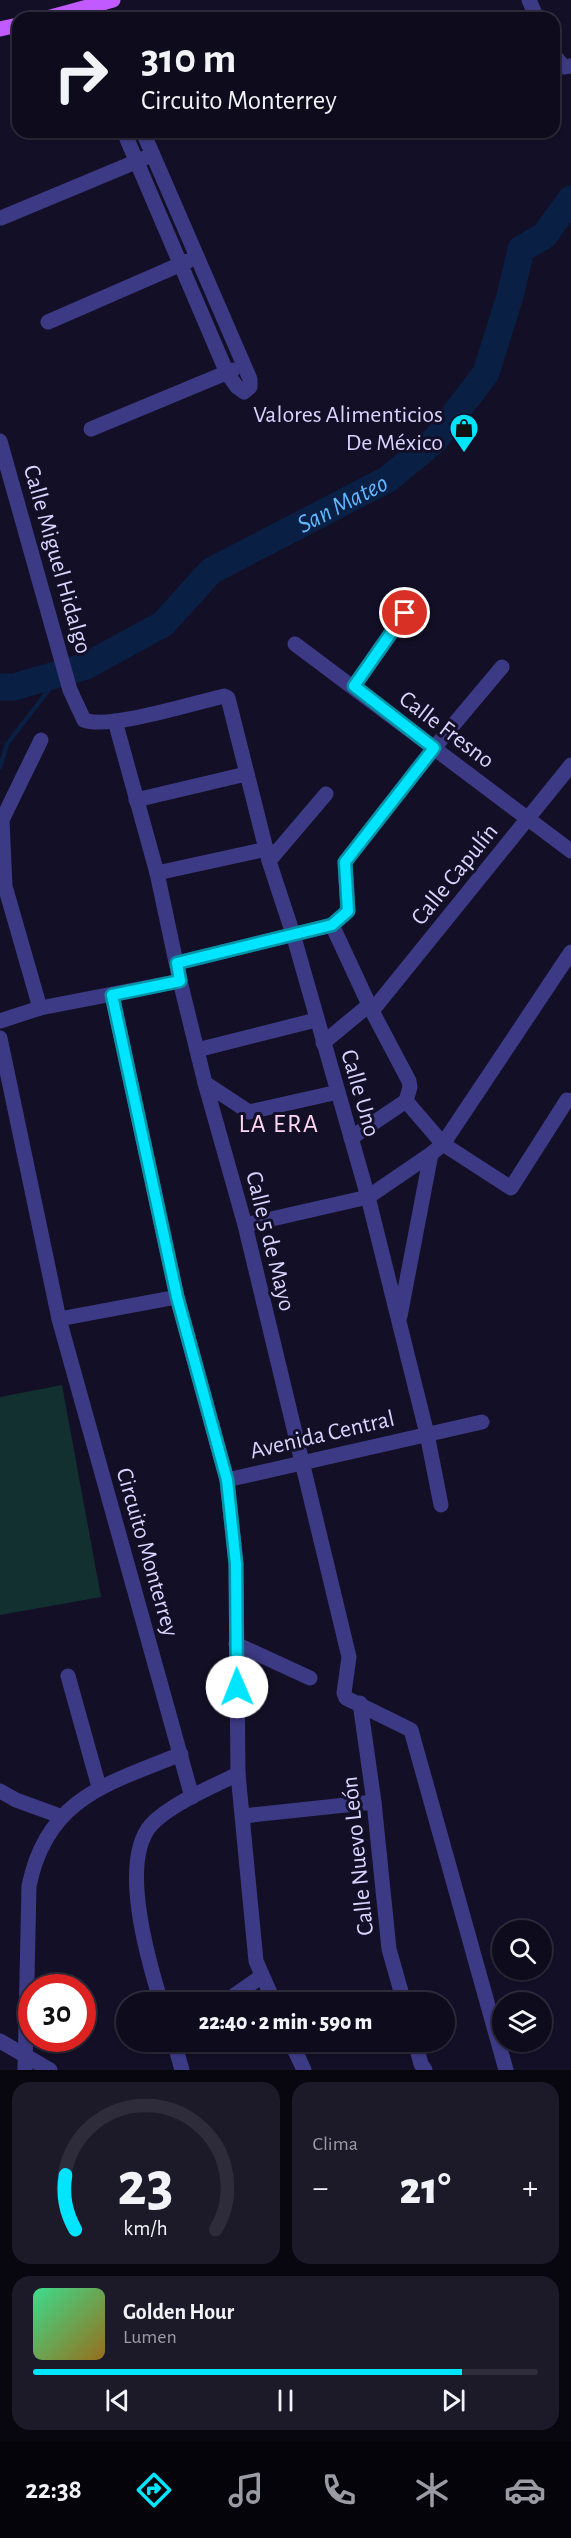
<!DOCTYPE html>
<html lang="es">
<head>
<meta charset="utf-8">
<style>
	body { margin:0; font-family:"Alegreya Sans",sans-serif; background:#1c1929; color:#f1f3f6; height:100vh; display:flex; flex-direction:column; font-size:22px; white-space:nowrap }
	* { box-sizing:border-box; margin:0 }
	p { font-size:20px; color:#9b9ba3 }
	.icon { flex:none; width:33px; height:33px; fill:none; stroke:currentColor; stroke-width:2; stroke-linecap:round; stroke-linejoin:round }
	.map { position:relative; height:2070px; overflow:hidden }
	.details { display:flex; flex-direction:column; gap:12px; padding:12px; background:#08060f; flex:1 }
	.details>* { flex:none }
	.top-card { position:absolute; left:12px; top:12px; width:548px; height:126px; border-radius:18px; box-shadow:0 2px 4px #0004,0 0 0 2px #2e2b3b; background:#0e0b1c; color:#f1f3f6; overflow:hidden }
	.fabs { position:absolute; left:492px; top:1920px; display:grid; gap:12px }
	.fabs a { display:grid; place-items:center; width:60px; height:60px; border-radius:50%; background:#0e0b1c; box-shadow:0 2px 4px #0004,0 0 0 2px #2e2b3b; font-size:30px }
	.speed { position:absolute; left:18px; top:1974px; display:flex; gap:12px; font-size:30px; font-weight:700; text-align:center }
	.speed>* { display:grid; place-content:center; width:78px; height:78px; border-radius:50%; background:#0e0b1c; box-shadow:0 2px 4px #0004,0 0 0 2px #2e2b3b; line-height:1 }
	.speed .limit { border:9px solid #d22; background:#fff; color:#111 }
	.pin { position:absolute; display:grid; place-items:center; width:51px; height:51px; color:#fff; margin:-26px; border:3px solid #fff; border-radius:50%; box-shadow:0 2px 6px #0007 }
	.me { position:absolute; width:66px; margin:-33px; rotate:359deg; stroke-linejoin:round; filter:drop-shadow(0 0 4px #0008) }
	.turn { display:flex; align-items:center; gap:21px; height:126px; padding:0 30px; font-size:27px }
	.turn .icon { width:78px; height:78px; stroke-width:2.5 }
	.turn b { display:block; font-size:42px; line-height:51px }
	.big { font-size:45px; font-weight:800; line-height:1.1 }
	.details .tile { flex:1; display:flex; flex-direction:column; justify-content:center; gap:9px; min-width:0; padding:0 21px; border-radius:18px; background:#1c1929 }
	.details .dial { align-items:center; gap:0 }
	.dial svg { height:156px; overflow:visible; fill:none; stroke:#2e2b3b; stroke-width:7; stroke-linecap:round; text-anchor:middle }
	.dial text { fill:#f1f3f6; stroke:none }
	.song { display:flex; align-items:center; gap:18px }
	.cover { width:72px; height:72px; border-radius:9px; background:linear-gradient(135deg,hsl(150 70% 55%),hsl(40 70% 35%)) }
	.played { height:6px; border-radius:3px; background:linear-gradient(90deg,#00e5ff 85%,#2e2b3b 85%) }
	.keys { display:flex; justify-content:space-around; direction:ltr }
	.heat { display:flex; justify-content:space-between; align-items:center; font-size:33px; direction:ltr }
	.details .tiles { flex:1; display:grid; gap:12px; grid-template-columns:1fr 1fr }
	.tile:last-child { grid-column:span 2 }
	.trip { position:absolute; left:116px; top:1992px; width:339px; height:60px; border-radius:30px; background:#0e0b1c; box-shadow:0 2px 4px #0004,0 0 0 2px #2e2b3b; font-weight:800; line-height:60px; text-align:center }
	.menu { display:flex; height:96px; justify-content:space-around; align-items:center; background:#06040b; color:#9b9ba3 }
	.menu .icon { width:42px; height:42px }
	.menu .selected { color:#00e5ff }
	.menu b { font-size:27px; color:#f1f3f6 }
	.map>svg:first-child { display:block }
</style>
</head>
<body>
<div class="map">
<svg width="571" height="2070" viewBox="0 0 571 2070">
	<rect width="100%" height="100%" fill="#130f26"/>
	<polygon fill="#12302f" points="62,1385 101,1597 0,1615 0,1397"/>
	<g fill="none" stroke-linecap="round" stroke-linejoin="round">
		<polyline stroke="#0a1f44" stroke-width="4.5" points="0,767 7,744 61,674"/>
		<path stroke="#0a1f44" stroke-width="27" id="s1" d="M0,687H14L86,666L163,624L211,571L388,479L435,440L486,373L510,296L521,249L544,236L571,199"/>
		<g stroke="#3d3a85" stroke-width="15">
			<polyline points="529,0 537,18"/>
			<polyline points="98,4 102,18"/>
			<polyline points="554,55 564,67 571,66"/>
			<polyline points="124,132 227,373 237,387 244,392 250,387 250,379 143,132"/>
			<polyline points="1,218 145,158"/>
			<polyline points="48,322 188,261"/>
			<polyline points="91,429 233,370"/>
			<path d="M0,441L70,690L84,720C108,730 194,703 224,696L228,698L269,861L293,934L368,1197L427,1434L441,1505"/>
			<polyline points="295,644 571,851"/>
			<polyline points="354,686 405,613"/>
			<polyline points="115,721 157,873 180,981 205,1083 245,1225 349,1657 344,1693 346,1698 411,1730 506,2070"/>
			<polyline points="136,800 246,774"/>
			<polyline points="269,861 326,794"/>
			<polyline points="157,873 267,849"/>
			<polyline points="332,925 372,1011 409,1081 410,1087 406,1101"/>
			<polyline points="177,963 332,925 348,911 345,862 434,748 502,667"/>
			<polyline points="112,995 177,1297 227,1480 236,1564 238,1774 256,1961 274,2002"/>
			<polyline points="40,1008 5,886 2,820 41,740"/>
			<polyline points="372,1011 571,765"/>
			<polyline points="0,1021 40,1008 180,981"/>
			<polyline points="0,1038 59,1319 192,1797"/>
			<polyline points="323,1043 369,1005"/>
			<polyline points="197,1050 316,1020"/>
			<polyline points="205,1083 249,1112 338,1092"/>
			<polyline points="406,1101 443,1144 511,1188 567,1100 571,1101"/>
			<polyline points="351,1138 406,1101"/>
			<polyline points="245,1225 368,1197 431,1154 443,1144 571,952"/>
			<polyline points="400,1316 431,1154"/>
			<polyline points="59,1319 177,1297"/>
			<polyline points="227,1480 482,1422"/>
			<polyline points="236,1644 310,1678"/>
			<polyline points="68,1676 99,1787"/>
			<polyline points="360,1703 374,1802 389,1949 404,2002"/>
			<polyline points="0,1791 16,1800 60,1816"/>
			<polyline points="243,1816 374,1802"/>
			<path d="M161,2002C148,1960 119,1862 151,1825C169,1805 213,1786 238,1774"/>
			<polyline points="225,2002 262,1976"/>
			<polyline points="0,2041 50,2070"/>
			<polyline points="174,2042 182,2070"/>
			<polyline points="291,2042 304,2070"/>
			<polyline points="415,2042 421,2064 425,2070"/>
			<path d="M25,2070L29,1886C47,1798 107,1784 181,1754"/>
		</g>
		<g stroke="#c25bff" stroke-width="15">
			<polyline points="47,18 113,0"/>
			<polyline points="0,29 18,25"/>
		</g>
	</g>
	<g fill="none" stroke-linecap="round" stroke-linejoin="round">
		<g stroke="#0095a6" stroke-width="15">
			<polyline id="route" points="237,1687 236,1564 227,1480 177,1297 112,995 180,981 177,963 332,925 348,911 345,862 434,748 354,686 405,613"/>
		</g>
		<use href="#route" stroke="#00e5ff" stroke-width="10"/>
	</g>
	<defs>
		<g id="shop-pin" transform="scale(1.5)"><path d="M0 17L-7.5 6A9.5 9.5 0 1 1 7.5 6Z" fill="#00e5ff" stroke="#130f26"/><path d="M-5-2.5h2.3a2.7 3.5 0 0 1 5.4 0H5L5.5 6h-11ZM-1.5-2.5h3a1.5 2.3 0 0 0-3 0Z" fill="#111"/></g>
	</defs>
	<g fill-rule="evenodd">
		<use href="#shop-pin" x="464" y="428"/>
	</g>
	<g text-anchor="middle" stroke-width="6" stroke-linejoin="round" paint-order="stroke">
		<g font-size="24" fill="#d9d4ff" stroke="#130f26" text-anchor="end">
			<text x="443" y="422">Valores Alimenticios<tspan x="443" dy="28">De México</tspan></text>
		</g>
		<g font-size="24" fill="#d9d4ff" stroke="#130f26">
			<text transform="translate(58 559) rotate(74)" y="8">Calle Miguel Hidalgo</text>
			<text transform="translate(447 729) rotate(37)" y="8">Calle Fresno</text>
			<text transform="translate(454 874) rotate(-51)" y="8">Calle Capulín</text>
			<text transform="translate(361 1093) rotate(74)" y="8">Calle Uno</text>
			<text transform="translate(271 1241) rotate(76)" y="8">Calle 5 de Mayo</text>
			<text transform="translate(322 1434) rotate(-13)" y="8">Avenida Central</text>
			<text transform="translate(148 1552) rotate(74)" y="8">Circuito Monterrey</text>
			<text transform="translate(357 1856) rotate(-96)" y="8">Calle Nuevo León</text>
		</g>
		<g font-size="26" font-style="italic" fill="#62b6ff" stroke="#130f26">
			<text dy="9" stroke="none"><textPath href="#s1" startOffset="396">San Mateo</textPath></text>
		</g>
		<g font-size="26" letter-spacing="1.5" fill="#ffd6f0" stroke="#130f26">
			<text x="279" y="1132">LA ERA</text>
		</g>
	</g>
</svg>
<div class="fabs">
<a><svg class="icon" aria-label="search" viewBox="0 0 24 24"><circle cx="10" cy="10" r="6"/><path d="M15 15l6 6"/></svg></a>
<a><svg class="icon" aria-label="layers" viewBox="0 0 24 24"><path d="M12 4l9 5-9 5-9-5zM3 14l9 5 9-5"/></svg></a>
</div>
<div class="speed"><div class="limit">30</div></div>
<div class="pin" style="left:405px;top:613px;background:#d93025"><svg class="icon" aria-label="arrive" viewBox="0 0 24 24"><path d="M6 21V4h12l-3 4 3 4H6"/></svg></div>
<svg class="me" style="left:237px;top:1687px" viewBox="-20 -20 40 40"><circle r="19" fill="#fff"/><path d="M0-13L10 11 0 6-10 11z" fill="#00e5ff"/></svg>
<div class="trip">22:40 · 2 min · 590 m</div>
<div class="top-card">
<div class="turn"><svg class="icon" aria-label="right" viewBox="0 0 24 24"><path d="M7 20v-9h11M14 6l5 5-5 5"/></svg><div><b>310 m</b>Circuito Monterrey</div></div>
</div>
</div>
<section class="details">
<div class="tiles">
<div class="tile dial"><svg viewBox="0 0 100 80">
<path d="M14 69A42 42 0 1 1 86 69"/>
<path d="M14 69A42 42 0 0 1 9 41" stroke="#00e5ff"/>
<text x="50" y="56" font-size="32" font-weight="700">23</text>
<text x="50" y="72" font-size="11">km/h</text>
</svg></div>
<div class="tile"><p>Clima</p>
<div class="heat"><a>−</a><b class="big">21°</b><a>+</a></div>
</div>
<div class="tile">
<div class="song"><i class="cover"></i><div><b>Golden Hour</b><p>Lumen</p></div></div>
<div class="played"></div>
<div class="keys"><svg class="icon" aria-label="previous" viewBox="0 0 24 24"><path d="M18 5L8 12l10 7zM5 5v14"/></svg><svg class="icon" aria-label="pause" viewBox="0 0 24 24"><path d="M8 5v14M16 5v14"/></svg><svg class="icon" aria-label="next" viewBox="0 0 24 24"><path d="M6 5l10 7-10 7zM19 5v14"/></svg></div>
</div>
</div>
</section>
<nav class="menu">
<b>22:38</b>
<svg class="icon selected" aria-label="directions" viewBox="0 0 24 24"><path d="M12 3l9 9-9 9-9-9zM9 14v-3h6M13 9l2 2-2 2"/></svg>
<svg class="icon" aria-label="music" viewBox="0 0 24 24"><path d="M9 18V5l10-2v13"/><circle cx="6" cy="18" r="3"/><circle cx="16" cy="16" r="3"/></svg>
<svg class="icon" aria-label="phone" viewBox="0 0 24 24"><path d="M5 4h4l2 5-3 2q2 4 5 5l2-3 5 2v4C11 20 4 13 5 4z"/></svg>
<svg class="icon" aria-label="climate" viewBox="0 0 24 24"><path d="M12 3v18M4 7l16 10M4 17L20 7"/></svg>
<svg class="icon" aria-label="car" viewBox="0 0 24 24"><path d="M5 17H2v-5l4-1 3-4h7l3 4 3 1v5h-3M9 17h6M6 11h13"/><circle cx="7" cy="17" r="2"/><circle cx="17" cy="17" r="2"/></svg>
</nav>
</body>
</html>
